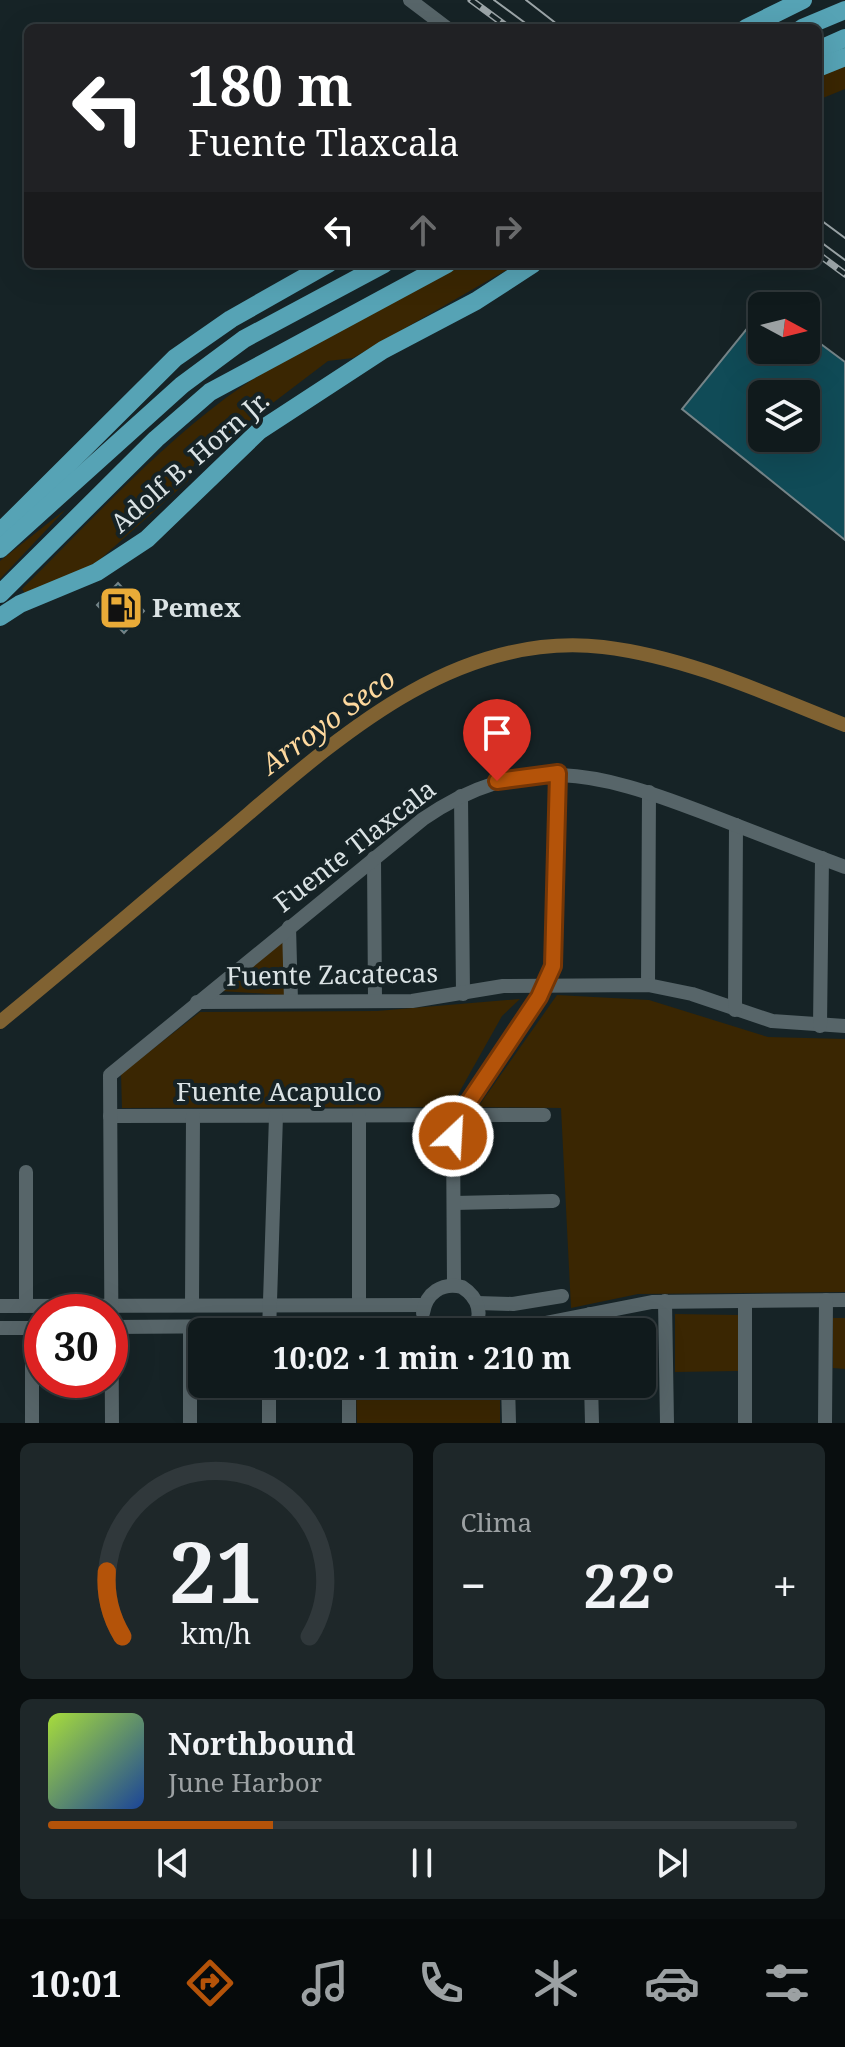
<!DOCTYPE html>
<html lang="es">
<head>
<meta charset="utf-8">
<style>
	body { margin:0; font-family:"Noto Serif",serif; background:#1e2729; color:#f1f3f6; height:100vh; display:flex; flex-direction:column; font-size:30px; white-space:nowrap }
	* { box-sizing:border-box; margin:0 }
	p { font-size:26px; color:#9ca1a3 }
	.icon { flex:none; width:44px; height:44px; fill:none; stroke:currentColor; stroke-width:2; stroke-linecap:round; stroke-linejoin:round }
	.map { position:relative; height:1423px; overflow:hidden }
	.details { display:flex; flex-direction:column; gap:20px; padding:20px; background:#090e0f; flex:1 }
	.details>* { flex:none }
	.guide { position:absolute; left:24px; top:24px; width:798px; height:244px; border-radius:12px; box-shadow:0 8px 32px #0002,0 0 0 2px #30383b; background:#202124; color:#fff; overflow:hidden }
	.needle { width:52px; rotate:97deg }
	.tools { position:absolute; left:748px; top:292px; display:grid; gap:16px }
	.tools a { display:grid; place-items:center; width:72px; height:72px; border-radius:12px; background:#101a1c; box-shadow:0 8px 32px #0002,0 0 0 2px #30383b; font-size:40px }
	.speed { position:absolute; left:24px; top:1294px; display:flex; gap:16px; font-size:40px; font-weight:700; text-align:center }
	.speed>* { display:grid; place-content:center; width:104px; height:104px; border-radius:50%; background:#101a1c; box-shadow:0 8px 32px #0002,0 0 0 2px #30383b; line-height:1 }
	.speed .limit { border:12px solid #d22; background:#fff; color:#111 }
	.pin { position:absolute; display:grid; place-items:center; width:68px; height:68px; color:#fff; margin:-82px -34px; border-radius:50% 50% 50% 0; rotate:-45deg; box-shadow:0 0 8px #0007 }
	.pin .icon { rotate:45deg }
	.me { position:absolute; width:88px; margin:-44px; rotate:25deg; stroke-linejoin:round; filter:drop-shadow(0 0 6px #0008) }
	.turn { display:flex; align-items:center; gap:28px; height:168px; padding:0 32px; font-size:36px }
	.turn .icon { width:104px; height:104px; stroke-width:2.5 }
	.turn b { display:block; font-size:56px; line-height:68px }
	.lanes { display:flex; align-items:center; height:76px; padding:0 32px; background:#0003; justify-content:center; gap:40px; direction:ltr }
	.lanes .off { opacity:.35 }
	.big { font-size:60px; font-weight:700; line-height:1.1 }
	.details .tile { flex:1; display:flex; flex-direction:column; justify-content:center; gap:12px; min-width:0; padding:0 28px; border-radius:12px; background:#1e2729 }
	.details .dial { align-items:center; gap:0 }
	.dial svg { height:208px; overflow:visible; fill:none; stroke:#30383b; stroke-width:7; stroke-linecap:round; text-anchor:middle }
	.dial text { fill:#f1f3f6; stroke:none }
	.song { display:flex; align-items:center; gap:24px }
	.cover { width:96px; height:96px; border-radius:12px; background:linear-gradient(135deg,hsl(80 70% 55%),hsl(220 70% 35%)) }
	.played { height:8px; border-radius:4px; background:linear-gradient(90deg,#b45309 30%,#30383b 30%) }
	.keys { display:flex; justify-content:space-around; direction:ltr }
	.heat { display:flex; justify-content:space-between; align-items:center; font-size:44px; direction:ltr }
	.details .tiles { flex:1; display:grid; gap:20px; grid-template-columns:1fr 1fr }
	.tile:last-child { grid-column:span 2 }
	.trip { position:absolute; left:188px; top:1318px; width:468px; height:80px; border-radius:12px; background:#101a1c; box-shadow:0 8px 32px #0002,0 0 0 2px #30383b; font-weight:700; line-height:80px; text-align:center }
	.dock { display:flex; height:128px; justify-content:space-around; align-items:center; background:#060a0b; color:#9ca1a3 }
	.dock .icon { width:56px; height:56px }
	.dock .current { color:#b45309 }
	.dock b { font-size:36px; color:#f1f3f6 }
	.map>svg:first-child { display:block }
</style>
</head>
<body>
<div class="map">
<svg width="845" height="1423" viewBox="0 0 845 1423">
	<rect width="100%" height="100%" fill="#162326"/>
	<g fill="#3a2602">
		<polygon points="845,63 845,89 818,100 818,75"/>
		<path d="M461,264H517L353,358L328,361L195,462L188,481L96,563L26,595L22,589C88,524 152,453 227,397C299,345 384,307 461,264Z"/>
		<polygon points="66,509 0,579 0,561"/>
		<polygon points="285,938 285,995 220,991"/>
		<polygon points="557,995 649,1000 768,1037 845,1039 845,1292 638,1294 571,1308 561,1108 478,1107"/>
		<polygon points="520,999 502,1016 451,1107 122,1108 121,1074 200,1012 377,1011"/>
		<polygon points="675,1314 739,1315 738,1371 675,1372"/>
		<polygon points="833,1318 845,1318 845,1369 833,1368"/>
		<polygon points="356,1384 500,1384 500,1423 357,1423"/>
	</g>
	<g fill="none" stroke-linecap="round" stroke-linejoin="round">
		<path stroke="#806232" stroke-width="14" d="M0,1022C72,963 143,902 214,843C324,751 446,629 603,647C687,657 767,694 845,725"/>
	</g>
	<g fill="#104b57" stroke="#758488" stroke-width="2" fill-rule="evenodd">
		<path d="M762,310V350H806V333L845,362V540L682,409ZM762,394H806V438H762Z"/>
		<polygon points="118,583 144,611 124,633 97,605"/>
	</g>
	<g fill="none" stroke-linecap="round" stroke-linejoin="round">
		<g stroke="#576569" stroke-width="14">
			<polyline points="410,0 447,28"/>
			<polyline points="461,796 463,994"/>
			<polyline points="374,858 375,1001"/>
			<polyline points="289,927 291,1001"/>
			<polyline points="648,985 649,792"/>
			<polyline points="197,1002 412,1001 503,986 648,985 692,994 772,1021 845,1026"/>
			<polyline points="735,1010 736,825"/>
			<polyline points="820,1026 822,858"/>
			<polyline points="110,1116 544,1115"/>
			<polyline points="359,1116 359,1305"/>
			<polyline points="454,1203 553,1201"/>
			<polyline points="454,1285 453,1129 546,985 553,966 558,773"/>
			<polyline points="665,1301 667,1423"/>
			<polyline points="477,1303 513,1304 562,1296"/>
			<polyline points="192,1305 193,1116"/>
			<polyline points="0,1306 424,1305"/>
			<polyline points="26,1306 26,1172"/>
			<path d="M423,1313C426,1293 442,1282 462,1287C479,1298 484,1315 472,1332"/>
			<polyline points="590,1314 590,1332"/>
			<polyline points="477,1326 540,1324 652,1302 845,1300"/>
			<polyline points="110,1327 426,1325"/>
			<polyline points="0,1328 40,1328"/>
			<polyline points="269,1332 276,1116"/>
			<polyline points="269,1384 269,1423"/>
			<polyline points="349,1384 349,1423"/>
			<polyline points="508,1384 509,1423"/>
			<polyline points="591,1384 592,1423"/>
			<polyline points="32,1423 32,1328"/>
			<path d="M112,1423L110,1075L423,819C522,751 598,772 702,812C749,830 797,849 845,867"/>
			<polyline points="190,1423 190,1327"/>
			<polyline points="745,1423 745,1301"/>
			<polyline points="825,1423 826,1300"/>
		</g>
		<g stroke="#56a3b5" stroke-width="18">
			<polyline points="746,28 803,0"/>
			<polyline points="802,28 845,10"/>
			<polyline points="818,50 845,38"/>
			<polyline points="818,68 845,57"/>
			<polyline points="0,532 175,358 231,319 328,264"/>
			<polyline points="0,549 182,385 244,339 384,264"/>
			<polyline points="0,594 156,439 210,392 447,264"/>
			<polyline points="0,617 20,604 97,572 147,539 259,431 383,350 476,301 533,264"/>
		</g>
		<g stroke="#9ca5a8" stroke-width="2">
			<polyline points="494,0 532,28"/>
			<polyline points="526,0 562,28"/>
			<polyline points="818,218 845,238"/>
			<polyline points="818,240 845,260"/>
		</g>
		<g stroke="#9ca5a8" stroke-width="7">
			<g id="rail">
				<polyline points="471,0 509,28"/>
				<polyline points="818,254 845,274"/>
			</g>
		</g>
		<use href="#rail" stroke="#162326" stroke-width="4" stroke-dasharray="12" stroke-linecap="butt"/>
	</g>
	<g fill="none" stroke-linecap="round" stroke-linejoin="round">
		<g stroke="#753606" stroke-width="20">
			<polyline id="route" points="453,1136 456,1121 539,997 553,966 558,773 497,781"/>
		</g>
		<use href="#route" stroke="#b45309" stroke-width="14"/>
	</g>
	<defs>
		<g id="fuel-square" transform="scale(2.3)"><rect x="-9" y="-9" width="18" height="18" rx="4" fill="#e9ab38" stroke="#162326"/><path d="M-5.5-6h7V0h2V4h1.3V-2.5L3-4.5l.8-.8L6-3V5H2.5V1h-1V6h-7ZM-4.2-4.7v3.2H.2V-4.7Z" fill="#111"/></g>
	</defs>
	<g fill-rule="evenodd">
		<use href="#fuel-square" x="121" y="608"/>
	</g>
	<g text-anchor="middle" stroke-width="8" stroke-linejoin="round" paint-order="stroke">
		<g font-size="26" fill="#dbe3e5" stroke="#162326">
			<text transform="translate(190 462) rotate(-41)" y="9">Adolf B. Horn Jr.</text>
			<text transform="translate(355 846) rotate(-38)" y="9">Fuente Tlaxcala</text>
			<text transform="translate(332 975) rotate(-1)" y="9">Fuente Zacatecas</text>
			<text x="279" y="1101">Fuente Acapulco</text>
		</g>
		<g font-size="26" font-weight="bold" fill="#dbe3e5" stroke="#162326" text-anchor="start">
			<text x="152" y="617">Pemex</text>
		</g>
		<g font-size="28" font-style="italic" fill="#fdd89e" stroke="#162326">
			<text transform="translate(328 721) rotate(-36)" y="10">Arroyo Seco</text>
		</g>
	</g>
</svg>
<div class="tools">
<a><svg class="needle" viewBox="-14 -14 28 28"><path d="M0-13l5 13h-10z" fill="#e53935"/><path d="M0 13l5-13h-10z" fill="#9ca1a3"/></svg></a>
<a><svg class="icon" aria-label="layers" viewBox="0 0 24 24"><path d="M12 4l9 5-9 5-9-5zM3 14l9 5 9-5"/></svg></a>
</div>
<div class="speed"><div class="limit">30</div></div>
<div class="pin" style="left:497px;top:781px;background:#d93025"><svg class="icon" aria-label="arrive" viewBox="0 0 24 24"><path d="M6 21V4h12l-3 4 3 4H6"/></svg></div>
<svg class="me" style="left:453px;top:1136px" viewBox="-20 -20 40 40"><circle r="17" fill="#b45309" stroke="#fff" stroke-width="3"/><path d="M0-11L8 9 0 5-8 9z" fill="#fff"/></svg>
<div class="trip">10:02 · 1 min · 210 m</div>
<div class="guide">
<div class="turn"><svg class="icon" aria-label="left" viewBox="0 0 24 24"><path d="M17 20v-9H6M10 6l-5 5 5 5"/></svg><div><b>180 m</b>Fuente Tlaxcala</div></div>
<div class="lanes"><svg class="icon" aria-label="left" viewBox="0 0 24 24"><path d="M17 20v-9H6M10 6l-5 5 5 5"/></svg><svg class="icon off" aria-label="ahead" viewBox="0 0 24 24"><path d="M12 20V5M6 11l6-6 6 6"/></svg><svg class="icon off" aria-label="right" viewBox="0 0 24 24"><path d="M7 20v-9h11M14 6l5 5-5 5"/></svg></div>
</div>
</div>
<section class="details">
<div class="tiles">
<div class="tile dial"><svg viewBox="0 0 100 80">
<path d="M14 69A42 42 0 1 1 86 69"/>
<path d="M14 69A42 42 0 0 1 8 44" stroke="#b45309"/>
<text x="50" y="56" font-size="32" font-weight="700">21</text>
<text x="50" y="72" font-size="11">km/h</text>
</svg></div>
<div class="tile"><p>Clima</p>
<div class="heat"><a>−</a><b class="big">22°</b><a>+</a></div>
</div>
<div class="tile">
<div class="song"><i class="cover"></i><div><b>Northbound</b><p>June Harbor</p></div></div>
<div class="played"></div>
<div class="keys"><svg class="icon" aria-label="previous" viewBox="0 0 24 24"><path d="M18 5L8 12l10 7zM5 5v14"/></svg><svg class="icon" aria-label="pause" viewBox="0 0 24 24"><path d="M8 5v14M16 5v14"/></svg><svg class="icon" aria-label="next" viewBox="0 0 24 24"><path d="M6 5l10 7-10 7zM19 5v14"/></svg></div>
</div>
</div>
</section>
<nav class="dock">
<b>10:01</b>
<svg class="icon current" aria-label="directions" viewBox="0 0 24 24"><path d="M12 3l9 9-9 9-9-9zM9 14v-3h6M13 9l2 2-2 2"/></svg>
<svg class="icon" aria-label="music" viewBox="0 0 24 24"><path d="M9 18V5l10-2v13"/><circle cx="6" cy="18" r="3"/><circle cx="16" cy="16" r="3"/></svg>
<svg class="icon" aria-label="phone" viewBox="0 0 24 24"><path d="M5 4h4l2 5-3 2q2 4 5 5l2-3 5 2v4C11 20 4 13 5 4z"/></svg>
<svg class="icon" aria-label="climate" viewBox="0 0 24 24"><path d="M12 3v18M4 7l16 10M4 17L20 7"/></svg>
<svg class="icon" aria-label="car" viewBox="0 0 24 24"><path d="M5 17H2v-5l4-1 3-4h7l3 4 3 1v5h-3M9 17h6M6 11h13"/><circle cx="7" cy="17" r="2"/><circle cx="17" cy="17" r="2"/></svg>
<svg class="icon" aria-label="filters" viewBox="0 0 24 24"><path d="M4 7h16M4 17h16"/><circle cx="9" cy="7" r="2"/><circle cx="15" cy="17" r="2"/></svg>
</nav>
</body>
</html>
